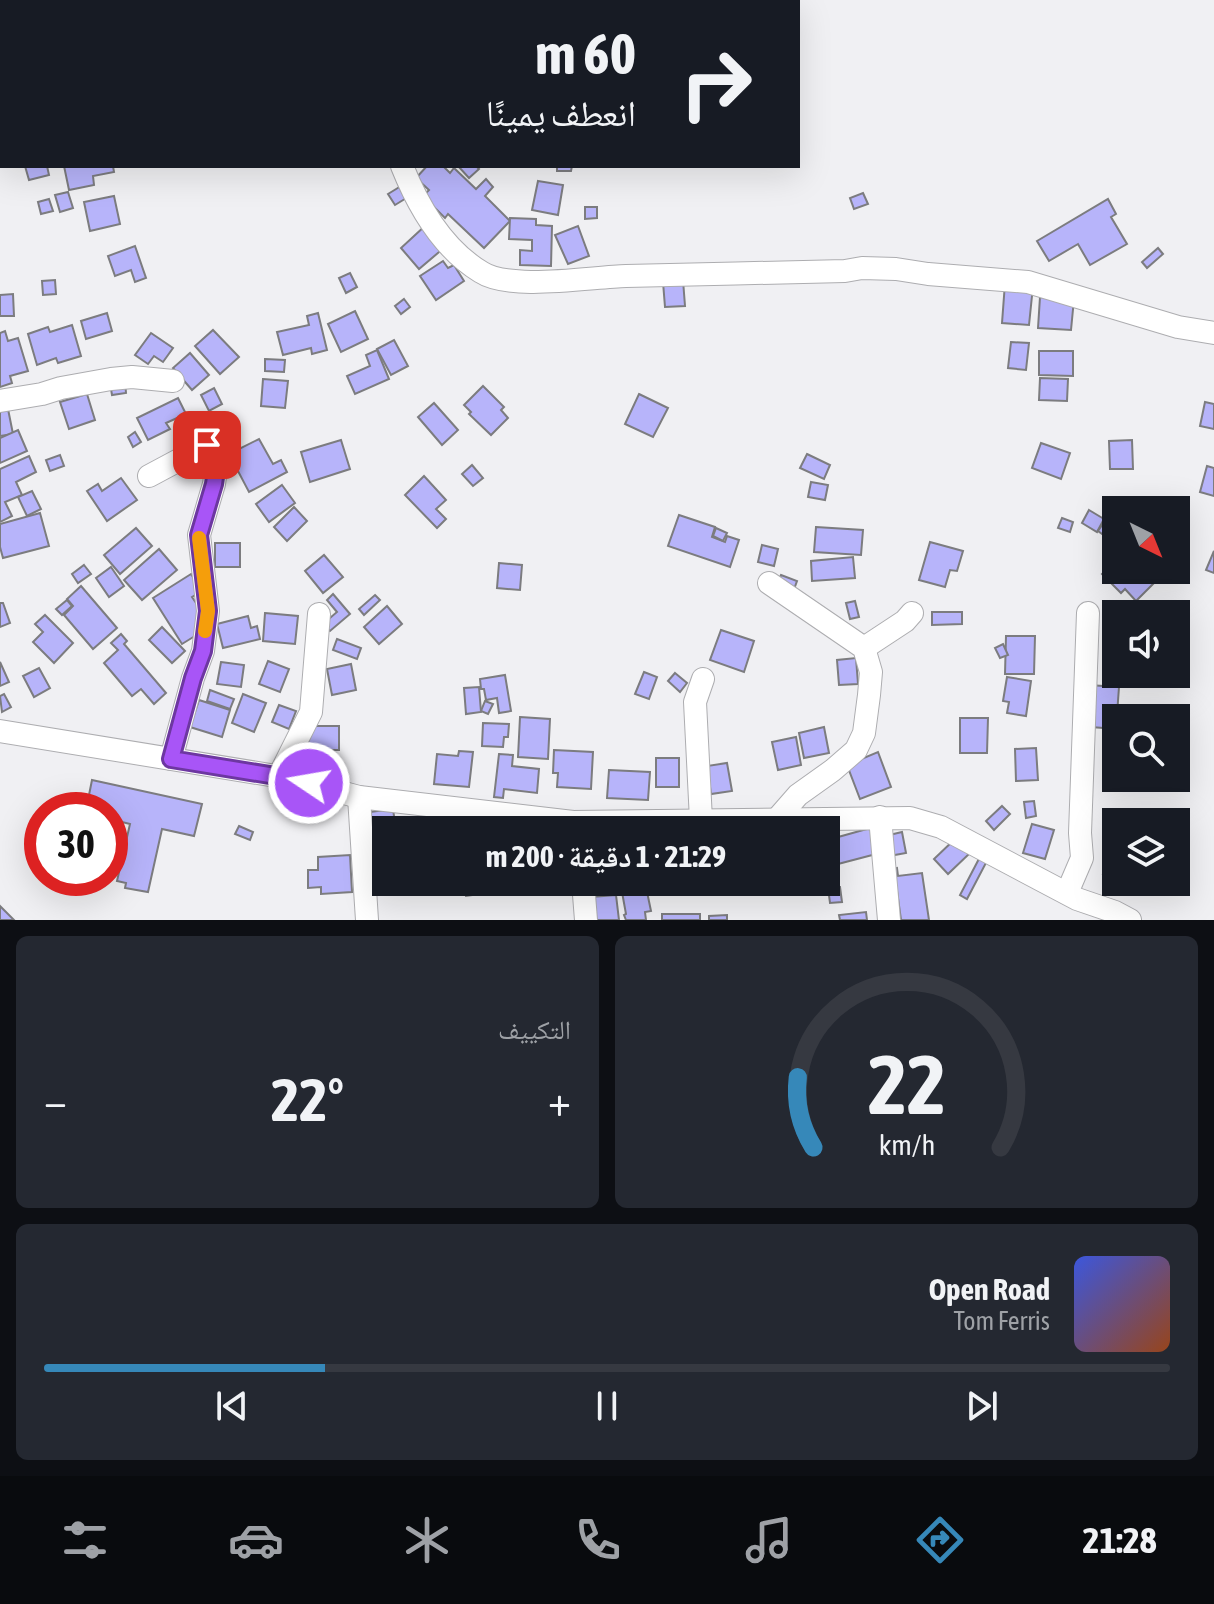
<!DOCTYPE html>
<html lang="ar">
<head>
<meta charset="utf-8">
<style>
	body { margin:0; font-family:"Asap Condensed","Noto Naskh Arabic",sans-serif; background:#242831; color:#f1f3f6; direction:rtl; height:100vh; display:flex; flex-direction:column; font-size:30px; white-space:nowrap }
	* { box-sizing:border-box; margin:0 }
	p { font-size:26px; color:#9ea1a6 }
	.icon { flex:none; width:44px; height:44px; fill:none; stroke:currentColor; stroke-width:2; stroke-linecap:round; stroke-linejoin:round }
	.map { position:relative; height:920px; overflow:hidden; direction:ltr }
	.drawer { display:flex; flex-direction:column; gap:16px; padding:16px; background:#0d0f14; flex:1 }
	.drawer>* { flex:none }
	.banner { position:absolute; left:0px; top:0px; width:800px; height:168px; box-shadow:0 8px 32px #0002; direction:rtl; background:#171b24; color:#f1f3f6; overflow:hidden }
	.needle { width:52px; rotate:137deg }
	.fabs { position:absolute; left:1102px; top:496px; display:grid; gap:16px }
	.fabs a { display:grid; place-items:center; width:88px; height:88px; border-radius:0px; background:#171b24; box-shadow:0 8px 32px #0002; font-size:40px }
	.speed { position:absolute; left:24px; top:792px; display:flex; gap:16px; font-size:40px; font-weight:700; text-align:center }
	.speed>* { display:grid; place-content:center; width:104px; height:104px; border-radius:50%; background:#171b24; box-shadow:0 8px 32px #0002; line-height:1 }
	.speed .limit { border:12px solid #d22; background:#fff; color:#111 }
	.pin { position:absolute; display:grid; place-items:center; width:68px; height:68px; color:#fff; margin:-34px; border-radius:16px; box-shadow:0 4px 12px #0006 }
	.me { position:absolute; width:88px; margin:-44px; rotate:282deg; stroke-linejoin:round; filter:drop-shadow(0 0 6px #0008) }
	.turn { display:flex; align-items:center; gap:28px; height:168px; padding:0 32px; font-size:36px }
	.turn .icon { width:104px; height:104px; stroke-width:2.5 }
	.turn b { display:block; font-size:56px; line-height:68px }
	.big { font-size:60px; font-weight:700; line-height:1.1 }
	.drawer .card { flex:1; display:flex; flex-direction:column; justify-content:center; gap:12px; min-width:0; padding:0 28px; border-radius:12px; background:#242831 }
	.drawer .dial { align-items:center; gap:0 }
	.dial svg { height:208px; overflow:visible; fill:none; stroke:#363941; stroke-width:7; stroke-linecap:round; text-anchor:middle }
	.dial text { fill:#f1f3f6; stroke:none }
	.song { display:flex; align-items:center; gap:24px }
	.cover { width:96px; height:96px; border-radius:12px; background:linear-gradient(135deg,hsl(230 70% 55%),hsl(20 70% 35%)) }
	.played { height:8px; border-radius:4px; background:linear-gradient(90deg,#3688b9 25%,#363941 25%) }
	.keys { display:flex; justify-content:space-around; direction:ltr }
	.heat { display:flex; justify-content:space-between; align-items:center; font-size:44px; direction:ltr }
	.drawer .tiles { flex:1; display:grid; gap:16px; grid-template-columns:1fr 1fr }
	.card:last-child { grid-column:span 2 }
	.trip { position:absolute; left:372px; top:816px; width:468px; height:80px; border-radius:0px; background:#171b24; box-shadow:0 8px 32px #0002; font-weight:700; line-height:80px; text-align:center; direction:rtl }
	.tab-bar { display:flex; height:128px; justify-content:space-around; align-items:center; background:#090b0e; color:#9ea1a6 }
	.tab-bar .icon { width:56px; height:56px }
	.tab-bar .active { color:#3688b9 }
	.tab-bar b { font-size:36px; color:#f1f3f6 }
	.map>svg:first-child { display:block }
</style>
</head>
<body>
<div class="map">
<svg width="1214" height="920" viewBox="0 0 1214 920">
	<rect width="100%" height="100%" fill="#f0f0f3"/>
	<g fill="#b7b4fa" stroke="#7c7c7f" stroke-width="2">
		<polygon points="25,166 47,166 49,175 29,180"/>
		<polygon points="64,166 113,166 114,172 93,176 94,185 69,190"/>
		<polygon points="427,166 443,166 450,173 454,168 476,189 486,179 493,187 485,196 510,221 484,248 448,214 445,218 423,196 429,190 416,178"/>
		<polygon points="458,166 476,166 479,169 469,178"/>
		<polygon points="557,166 572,166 571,171 557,171"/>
		<polygon points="538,181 563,185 558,215 532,210"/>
		<polygon points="401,186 408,197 395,205 388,194"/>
		<polygon points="68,192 73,208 60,212 55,195"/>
		<polygon points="863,193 868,204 854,209 850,198"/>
		<polygon points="114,196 120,224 90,231 84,202"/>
		<polygon points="49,199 53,211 41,214 38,202"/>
		<polygon points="1108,199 1116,214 1111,217 1127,244 1090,265 1078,244 1049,261 1037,241"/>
		<polygon points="585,207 597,207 597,218 585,219"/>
		<polygon points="510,218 536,219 536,225 552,226 551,266 520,265 520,250 532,251 532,240 509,239"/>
		<polygon points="426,225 445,247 419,269 401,248"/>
		<polygon points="578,226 589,256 568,264 555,235"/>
		<polygon points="135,246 146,278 135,282 131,270 115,276 108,256"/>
		<polygon points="1158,248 1163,254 1147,268 1142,262"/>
		<polygon points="443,261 448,268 454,265 464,281 436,300 420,276"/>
		<polygon points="350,273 357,287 346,293 339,278"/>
		<polygon points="55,280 56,294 43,295 42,281"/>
		<polygon points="683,280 685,306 665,307 663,282"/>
		<polygon points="1005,283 1033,286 1029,325 1002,323"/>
		<polygon points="13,294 14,316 0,316 0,295"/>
		<polygon points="1040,297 1074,299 1071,330 1038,328"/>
		<polygon points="404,299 410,307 401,314 395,306"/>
		<polygon points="355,311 368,339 341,352 328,324"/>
		<polygon points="107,313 112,331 86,339 81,321"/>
		<polygon points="318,313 327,350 312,354 311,348 283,355 277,332 309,325 307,316"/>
		<polygon points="72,325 81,356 58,363 56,358 37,365 28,334 48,327 50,332"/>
		<polygon points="213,330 239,357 220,374 195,346"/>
		<polygon points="5,331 8,341 18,338 28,371 10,376 12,383 0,387 0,333"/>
		<polygon points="151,333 173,348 163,362 154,356 148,364 135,355"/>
		<polygon points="394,340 408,366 391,375 377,349"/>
		<polygon points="1011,342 1029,343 1026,370 1008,368"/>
		<polygon points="377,350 389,379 355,394 347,376 370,366 366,355"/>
		<polygon points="1039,351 1073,351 1073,376 1039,375"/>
		<polygon points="190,353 209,375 192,390 173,368"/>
		<polygon points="265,359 285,360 284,372 265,371"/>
		<polygon points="1040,378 1068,379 1067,401 1039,400"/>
		<polygon points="263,379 288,381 285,408 261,406"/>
		<polygon points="125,381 126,393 112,395 110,383"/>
		<polygon points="483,386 504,407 501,410 508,418 491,435 469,414 471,412 464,405"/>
		<polygon points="214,388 222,404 209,411 201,395"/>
		<polygon points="87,394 95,420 69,429 60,402"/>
		<polygon points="639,394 668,408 653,437 625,424"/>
		<polygon points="178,398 186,414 166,423 170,429 148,440 137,418"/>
		<polygon points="1205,402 1214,404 1214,429 1200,426"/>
		<polygon points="434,403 458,430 442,445 418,417"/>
		<polygon points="7,404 13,434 0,436 0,405"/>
		<polygon points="18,430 27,451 0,463 0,438"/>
		<polygon points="135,432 141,442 133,447 128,437"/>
		<polygon points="259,439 273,464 281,460 287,472 249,492 229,454"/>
		<polygon points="341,440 350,469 310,482 301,452"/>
		<polygon points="1132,440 1133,469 1110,469 1109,441"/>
		<polygon points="1041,443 1070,453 1061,479 1032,468"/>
		<polygon points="807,454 830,465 824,479 800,468"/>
		<polygon points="60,455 64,466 50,471 46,460"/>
		<polygon points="29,456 36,472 16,482 22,495 5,502 12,516 0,522 0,469"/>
		<polygon points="472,465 483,478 473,486 462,474"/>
		<polygon points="1207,466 1214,468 1214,496 1200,492"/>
		<polygon points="424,476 446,500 436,509 446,519 437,528 405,495"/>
		<polygon points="121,478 137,500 107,521 87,491 98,484 102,491"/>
		<polygon points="811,482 828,485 825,500 808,497"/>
		<polygon points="282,485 295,503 269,522 256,504"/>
		<polygon points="32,491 41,509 27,516 18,497"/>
		<polygon points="294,507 307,521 287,541 274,527"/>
		<polygon points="1089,510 1104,519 1097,532 1082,523"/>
		<polygon points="40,513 49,546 3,558 0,547 0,524"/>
		<polygon points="679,515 715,527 712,537 725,542 727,536 739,540 730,567 668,546"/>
		<polygon points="1062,518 1073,522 1070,532 1058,528"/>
		<polygon points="1105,521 1116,528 1116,544 1098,531"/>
		<polygon points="816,527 863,530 861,555 814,552"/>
		<polygon points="136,528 152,546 120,574 104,555"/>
		<polygon points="716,528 727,533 723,541 713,536"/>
		<polygon points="930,542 963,551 957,571 950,570 945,587 919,580"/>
		<rect x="215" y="543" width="25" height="24"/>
		<polygon points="762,545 778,549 774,566 758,562"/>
		<polygon points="159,549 177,570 142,600 124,580"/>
		<polygon points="1214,551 1214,573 1206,570"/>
		<polygon points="324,555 343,577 323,593 305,571"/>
		<polygon points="853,557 855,578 812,581 811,561"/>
		<polygon points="1116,560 1116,570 1167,570 1136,601 1125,589 1121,593 1102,574"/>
		<polygon points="499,563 522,565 520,590 497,588"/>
		<polygon points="84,565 91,574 78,583 72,574"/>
		<polygon points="111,567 124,586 109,597 96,578"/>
		<polygon points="191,574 202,591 192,597 205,616 203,631 182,644 153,598"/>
		<polygon points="781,575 797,581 793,592 776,586"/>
		<polygon points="81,586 117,628 93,649 64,615 73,606 67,599"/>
		<polygon points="333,594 350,614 330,631 323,624 337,612 327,600"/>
		<polygon points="375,595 380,600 364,615 359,609"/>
		<polygon points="67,600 72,606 62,615 56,609"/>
		<polygon points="855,601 859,617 850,619 846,603"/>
		<polygon points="0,603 3,603 10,623 0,627"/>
		<polygon points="387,606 402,624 379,644 364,627"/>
		<polygon points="932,612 962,612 962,624 932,625"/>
		<polygon points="265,613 298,616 295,644 263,641"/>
		<polygon points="45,615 73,643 54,663 33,642 43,632 35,624"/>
		<polygon points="248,616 251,628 257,626 260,639 223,648 217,624"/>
		<polygon points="162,627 185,651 172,663 149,640"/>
		<polygon points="721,630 754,641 744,672 710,660"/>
		<polygon points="121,634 127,641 124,644 166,693 154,704 141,689 132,696 104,663 118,650 111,643"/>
		<polygon points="1006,636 1035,636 1034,674 1005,674"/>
		<polygon points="337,639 361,648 357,659 333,650"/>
		<polygon points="1003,644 1008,655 1000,658 995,648"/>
		<polygon points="856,658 858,684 839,685 837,660"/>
		<polygon points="268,661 289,669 280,692 259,684"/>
		<polygon points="0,662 9,682 0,686"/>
		<polygon points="221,662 244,665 241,687 217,684"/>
		<polygon points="351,664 356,690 332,695 327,669"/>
		<polygon points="39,668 50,688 34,697 23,676"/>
		<polygon points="644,672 657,677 649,699 635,694"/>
		<polygon points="675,673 687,683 680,692 668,681"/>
		<polygon points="505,675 511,711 499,713 497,698 486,700 484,689 481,689 480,679"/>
		<polygon points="1007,677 1031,681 1026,716 1007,713 1009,702 1003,701"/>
		<polygon points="1088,685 1119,687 1116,729 1091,727"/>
		<polygon points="479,687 481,712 466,714 464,688"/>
		<polygon points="210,690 234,699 230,709 207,701"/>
		<polygon points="4,694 11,707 2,712 0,696"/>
		<polygon points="243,694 266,703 254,732 232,723"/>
		<polygon points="199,700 230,710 222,737 190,727"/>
		<polygon points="485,701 493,704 488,714 481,711"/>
		<polygon points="279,705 296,711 289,729 272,722"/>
		<polygon points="520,717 550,719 548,759 518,757"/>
		<polygon points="960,718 988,718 987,753 960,753"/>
		<polygon points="483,723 509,724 508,737 504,737 503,747 482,746"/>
		<rect x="307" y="726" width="32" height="24"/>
		<polygon points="824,727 829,753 804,758 799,733"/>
		<polygon points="796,737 801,765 778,770 772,742"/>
		<polygon points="1036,748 1038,780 1016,781 1015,749"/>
		<polygon points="554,750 593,752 591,789 557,787 558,773 553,773"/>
		<polygon points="459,751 473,752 469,787 434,784 437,754 458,756"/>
		<polygon points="878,752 891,787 860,799 847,765"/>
		<polygon points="499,754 513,755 512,766 539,769 537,793 504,789 503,798 494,797"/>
		<rect x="656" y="758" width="23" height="29"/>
		<polygon points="727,763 732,791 711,794 707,766"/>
		<polygon points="609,770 650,772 648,800 607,798"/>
		<polygon points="92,780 202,804 194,836 162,829 148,892 125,888 126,883 117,881 130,824 110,819 110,810 86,810"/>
		<polygon points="1034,801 1036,816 1026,818 1024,802"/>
		<polygon points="1002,806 1010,814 994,830 986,821"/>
		<polygon points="393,809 396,830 386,830 386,882 391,882 369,885 364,845 374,843 370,812"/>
		<polygon points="472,823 473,830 458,830 457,825"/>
		<polygon points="1032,824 1054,830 1045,859 1023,853"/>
		<polygon points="239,826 253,832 250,840 235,834"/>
		<polygon points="874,827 880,853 838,864 831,839"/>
		<polygon points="902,832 906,853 889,856 885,836"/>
		<polygon points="956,838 970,853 948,874 934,859"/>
		<polygon points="1115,846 1116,847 1116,879 1103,874"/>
		<polygon points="350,855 352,892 321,894 321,887 308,888 308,870 318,870 318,857"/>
		<polygon points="981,855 988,859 967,899 960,895"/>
		<polygon points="897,868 898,876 922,873 929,920 901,920 897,891 888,870"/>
		<polygon points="587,882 617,882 619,888 593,897"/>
		<polygon points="487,884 488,893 466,896 464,888"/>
		<polygon points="646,887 651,911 645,912 646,920 626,920 624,915 626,914 622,892"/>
		<polygon points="840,887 842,902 830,903 828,888"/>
		<polygon points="616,895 619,920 593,920 591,897"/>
		<polygon points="0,906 14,920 0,920"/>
		<polygon points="866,912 867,920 840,920 839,915"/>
		<rect x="662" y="914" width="38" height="6"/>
		<polygon points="727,915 727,920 709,920 709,916"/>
	</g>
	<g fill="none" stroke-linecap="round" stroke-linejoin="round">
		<g stroke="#adadb0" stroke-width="24">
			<g id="minor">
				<polyline points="266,0 267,2"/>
				<path d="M402,166C418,206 443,249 481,272C510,291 590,277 626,276C699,274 772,273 845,271L862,268L896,269L928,274L1028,282L1178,327L1214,333"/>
				<polyline points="0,401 42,394 61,388 111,379 132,377 173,381"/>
				<polyline points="149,476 207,445 217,450 217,463 214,484 199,535 208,611 203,651 193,678 171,759"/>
				<polyline points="769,583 864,648 871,672 869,695 864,733 856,750 833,770 798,795 777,819"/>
				<polyline points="864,648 905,621 912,613"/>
				<polyline points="0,731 288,778 359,797 573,822 910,818 941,827 1077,899 1115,912 1130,920"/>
				<polyline points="279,776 311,712 319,614"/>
				<polyline points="359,797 367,920"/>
				<polyline points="880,817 889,920"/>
				<polyline points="701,820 695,702 703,679"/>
				<polyline points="583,882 586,920"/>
				<polyline points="1067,893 1082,858 1080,833 1088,613"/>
			</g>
		</g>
		<use href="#minor" stroke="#fff" stroke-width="22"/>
	</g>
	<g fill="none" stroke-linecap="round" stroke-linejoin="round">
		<g stroke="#6d37a1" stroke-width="20">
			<polyline id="route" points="207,445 217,450 217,463 214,484 199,535 208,611 203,651 193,678 171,759 288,778 309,783"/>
		</g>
		<use href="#route" stroke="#a855f7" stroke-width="14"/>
		<polyline stroke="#f59e0b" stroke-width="14" points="199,538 208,611 205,631"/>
	</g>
</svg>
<div class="fabs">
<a><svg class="needle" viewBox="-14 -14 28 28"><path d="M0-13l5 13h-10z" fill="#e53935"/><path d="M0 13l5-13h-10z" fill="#9ea1a6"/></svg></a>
<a><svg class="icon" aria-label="sound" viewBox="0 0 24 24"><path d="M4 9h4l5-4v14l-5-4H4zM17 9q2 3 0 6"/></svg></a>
<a><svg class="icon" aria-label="search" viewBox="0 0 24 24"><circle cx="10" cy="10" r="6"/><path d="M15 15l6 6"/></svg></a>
<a><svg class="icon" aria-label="layers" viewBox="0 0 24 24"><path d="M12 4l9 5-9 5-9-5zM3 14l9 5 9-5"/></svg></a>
</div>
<div class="speed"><div class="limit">30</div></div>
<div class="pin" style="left:207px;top:445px;background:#d93025"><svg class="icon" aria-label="arrive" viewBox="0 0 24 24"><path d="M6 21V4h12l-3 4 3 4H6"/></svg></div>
<svg class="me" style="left:309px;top:783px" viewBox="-20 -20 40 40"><circle r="17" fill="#a855f7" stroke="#fff" stroke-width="3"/><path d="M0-11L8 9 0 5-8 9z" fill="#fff"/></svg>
<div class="trip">21:29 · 1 دقيقة · 200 m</div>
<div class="banner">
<div class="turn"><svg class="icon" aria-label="right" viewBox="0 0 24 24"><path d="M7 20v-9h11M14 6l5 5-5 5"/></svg><div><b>60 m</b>انعطف يمينًا</div></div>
</div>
</div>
<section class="drawer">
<div class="tiles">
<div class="card dial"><svg viewBox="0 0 100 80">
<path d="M14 69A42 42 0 1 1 86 69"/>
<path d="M14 69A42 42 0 0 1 8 42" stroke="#3688b9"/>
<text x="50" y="56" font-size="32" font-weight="700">22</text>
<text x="50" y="72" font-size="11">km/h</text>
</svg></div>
<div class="card"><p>التكييف</p>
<div class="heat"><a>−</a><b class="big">22°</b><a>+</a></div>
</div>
<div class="card">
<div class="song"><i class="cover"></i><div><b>Open Road</b><p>Tom Ferris</p></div></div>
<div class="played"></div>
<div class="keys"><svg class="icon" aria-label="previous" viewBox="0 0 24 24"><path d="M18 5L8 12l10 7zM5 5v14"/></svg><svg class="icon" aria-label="pause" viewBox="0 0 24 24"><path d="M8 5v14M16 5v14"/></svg><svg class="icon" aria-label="next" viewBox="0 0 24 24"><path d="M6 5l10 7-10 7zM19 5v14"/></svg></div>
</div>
</div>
</section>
<nav class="tab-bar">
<b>21:28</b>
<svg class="icon active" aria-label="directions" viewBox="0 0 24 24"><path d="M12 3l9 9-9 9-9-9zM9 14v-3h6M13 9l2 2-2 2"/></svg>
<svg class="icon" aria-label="music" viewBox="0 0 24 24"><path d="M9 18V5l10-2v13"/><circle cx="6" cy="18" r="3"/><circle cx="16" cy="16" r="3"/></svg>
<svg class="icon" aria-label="phone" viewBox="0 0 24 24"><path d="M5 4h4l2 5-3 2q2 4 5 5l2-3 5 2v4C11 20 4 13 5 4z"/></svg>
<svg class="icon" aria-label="climate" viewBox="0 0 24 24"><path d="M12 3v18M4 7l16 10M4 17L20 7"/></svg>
<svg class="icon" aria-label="car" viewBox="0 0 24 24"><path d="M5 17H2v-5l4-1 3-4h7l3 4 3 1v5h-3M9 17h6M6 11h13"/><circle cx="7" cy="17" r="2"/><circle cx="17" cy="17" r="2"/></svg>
<svg class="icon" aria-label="filters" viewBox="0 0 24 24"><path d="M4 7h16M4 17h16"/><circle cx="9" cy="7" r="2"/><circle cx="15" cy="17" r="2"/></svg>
</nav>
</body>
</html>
